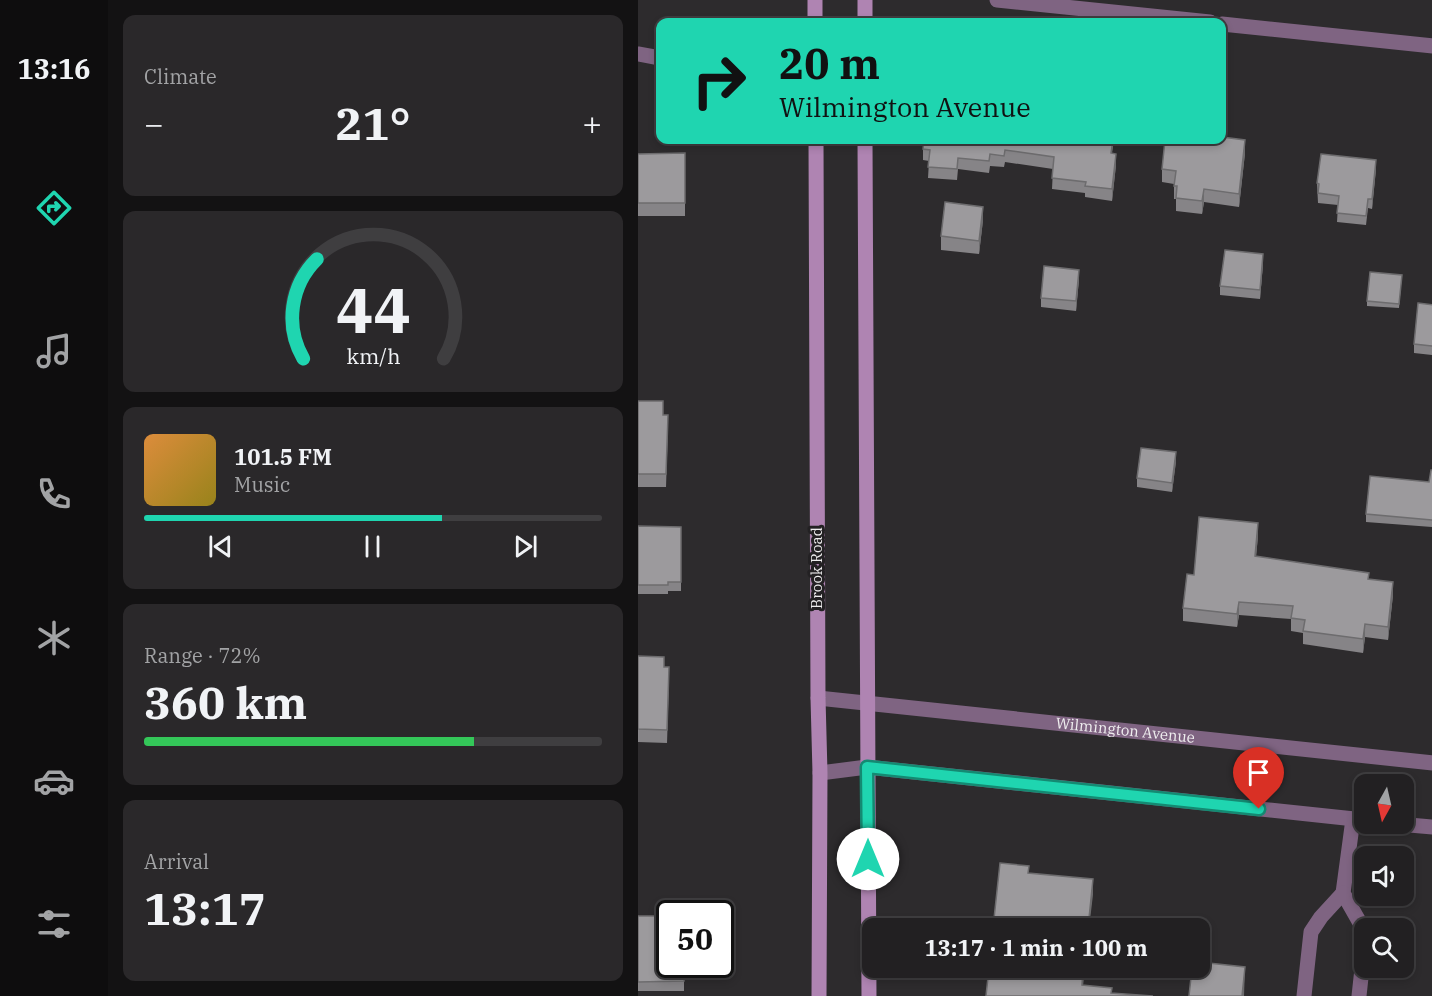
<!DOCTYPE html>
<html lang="en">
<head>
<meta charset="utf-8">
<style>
	body { margin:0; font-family:"IBM Plex Serif",serif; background:#2a282a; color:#f1f3f6; height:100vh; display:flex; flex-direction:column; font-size:22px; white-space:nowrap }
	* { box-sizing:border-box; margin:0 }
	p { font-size:20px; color:#a2a3a5 }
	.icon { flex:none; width:33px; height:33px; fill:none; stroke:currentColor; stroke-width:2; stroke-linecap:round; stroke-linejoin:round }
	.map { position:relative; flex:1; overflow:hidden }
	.drawer { display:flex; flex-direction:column; gap:15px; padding:15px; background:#131213; width:530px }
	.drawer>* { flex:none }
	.guide { position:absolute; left:18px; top:18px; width:570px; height:126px; border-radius:12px; box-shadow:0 3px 9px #0003,0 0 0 2px #3f3e40; background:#1fd5b0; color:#111; overflow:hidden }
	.needle { width:39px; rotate:188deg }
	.buttons { position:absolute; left:716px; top:774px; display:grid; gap:12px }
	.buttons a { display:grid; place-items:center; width:60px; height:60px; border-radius:12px; background:#222022; box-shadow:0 3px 9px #0003,0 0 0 2px #3f3e40; font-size:30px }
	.speed { position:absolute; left:18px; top:900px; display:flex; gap:12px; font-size:30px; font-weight:700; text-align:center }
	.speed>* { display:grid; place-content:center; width:78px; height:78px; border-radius:50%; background:#222022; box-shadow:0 3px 9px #0003,0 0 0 2px #3f3e40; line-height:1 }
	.speed .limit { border:3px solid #111; border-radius:9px; background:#fff; color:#111 }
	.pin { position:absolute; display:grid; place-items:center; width:51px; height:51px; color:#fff; margin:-62px -26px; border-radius:50% 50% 50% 0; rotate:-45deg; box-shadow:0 0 6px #0007 }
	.pin .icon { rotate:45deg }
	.me { position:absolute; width:66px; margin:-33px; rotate:0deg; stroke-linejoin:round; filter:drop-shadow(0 0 4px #0008) }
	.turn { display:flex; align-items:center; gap:21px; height:126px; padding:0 24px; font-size:27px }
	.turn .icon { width:78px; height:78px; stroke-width:2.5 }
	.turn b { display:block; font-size:42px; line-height:51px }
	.big { font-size:45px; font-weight:700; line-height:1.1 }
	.drawer .widget { flex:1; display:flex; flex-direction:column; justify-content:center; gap:9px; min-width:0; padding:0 21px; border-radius:12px; background:#2a282a }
	.drawer .dial { align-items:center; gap:0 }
	.dial svg { height:156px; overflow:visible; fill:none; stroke:#3f3e40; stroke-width:7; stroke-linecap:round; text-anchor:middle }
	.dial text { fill:#f1f3f6; stroke:none }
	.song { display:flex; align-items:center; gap:18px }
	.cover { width:72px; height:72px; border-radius:9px; background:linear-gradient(135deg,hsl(30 70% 55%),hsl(50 70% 35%)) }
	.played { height:6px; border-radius:3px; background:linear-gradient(90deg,#1fd5b0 65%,#3f3e40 65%) }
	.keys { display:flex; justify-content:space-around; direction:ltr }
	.heat { display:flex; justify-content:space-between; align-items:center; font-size:33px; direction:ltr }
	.charge { height:9px; border-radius:4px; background:linear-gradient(90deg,#34c759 72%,#3f3e40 0) }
	.trip { position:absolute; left:224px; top:918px; width:348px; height:60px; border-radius:12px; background:#222022; box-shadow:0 3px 9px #0003,0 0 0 2px #3f3e40; font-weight:700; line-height:60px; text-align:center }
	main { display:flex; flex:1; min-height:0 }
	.tabs { display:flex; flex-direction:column; width:108px; justify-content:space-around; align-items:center; background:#0e0d0e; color:#a2a3a5 }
	.tabs .icon { width:42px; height:42px }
	.tabs .on { color:#1fd5b0 }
	.tabs b { font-size:27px; color:#f1f3f6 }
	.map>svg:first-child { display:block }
</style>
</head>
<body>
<main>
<nav class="tabs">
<b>13:16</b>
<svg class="icon on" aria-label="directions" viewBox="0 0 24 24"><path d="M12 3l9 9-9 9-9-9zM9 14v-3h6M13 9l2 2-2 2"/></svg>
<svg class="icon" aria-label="music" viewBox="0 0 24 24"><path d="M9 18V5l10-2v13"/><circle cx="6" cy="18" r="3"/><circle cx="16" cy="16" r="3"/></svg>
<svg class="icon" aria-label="phone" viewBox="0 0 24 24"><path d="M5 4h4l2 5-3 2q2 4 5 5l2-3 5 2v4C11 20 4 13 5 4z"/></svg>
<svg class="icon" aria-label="climate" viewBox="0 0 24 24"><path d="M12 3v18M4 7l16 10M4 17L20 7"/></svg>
<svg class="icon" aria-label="car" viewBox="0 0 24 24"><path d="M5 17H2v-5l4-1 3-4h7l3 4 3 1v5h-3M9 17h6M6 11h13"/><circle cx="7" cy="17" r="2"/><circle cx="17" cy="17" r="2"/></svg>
<svg class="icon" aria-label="filters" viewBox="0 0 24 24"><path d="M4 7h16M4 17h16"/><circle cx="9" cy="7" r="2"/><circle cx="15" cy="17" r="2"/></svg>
</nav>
<section class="drawer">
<div class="widget"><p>Climate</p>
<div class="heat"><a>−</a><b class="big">21°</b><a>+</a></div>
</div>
<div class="widget dial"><svg viewBox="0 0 100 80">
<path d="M14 69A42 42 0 1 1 86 69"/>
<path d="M14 69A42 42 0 0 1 21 18" stroke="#1fd5b0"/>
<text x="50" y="56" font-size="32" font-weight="700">44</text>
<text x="50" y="72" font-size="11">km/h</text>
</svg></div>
<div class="widget">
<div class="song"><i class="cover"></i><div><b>101.5 FM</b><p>Music</p></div></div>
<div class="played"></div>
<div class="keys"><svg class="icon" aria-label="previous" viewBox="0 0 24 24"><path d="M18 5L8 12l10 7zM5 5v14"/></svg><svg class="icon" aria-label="pause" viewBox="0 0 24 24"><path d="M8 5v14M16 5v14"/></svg><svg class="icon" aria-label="next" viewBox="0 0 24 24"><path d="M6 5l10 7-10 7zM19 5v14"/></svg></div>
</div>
<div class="widget"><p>Range · 72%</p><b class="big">360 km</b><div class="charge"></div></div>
<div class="widget"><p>Arrival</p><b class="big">13:17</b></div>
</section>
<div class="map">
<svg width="795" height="996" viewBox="0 0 795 996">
	<rect width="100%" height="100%" fill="#2d2b2d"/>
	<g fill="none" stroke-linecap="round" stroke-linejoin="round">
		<g stroke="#7f6482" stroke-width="15">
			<polyline points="715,819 705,893 726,930"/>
			<polyline points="666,996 673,932 683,917 705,893"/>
			<polyline points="721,996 726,950"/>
		</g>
		<g stroke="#7f6482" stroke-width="15">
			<polyline points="359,0 572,22"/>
			<polyline points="584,24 795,46"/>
			<polyline points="0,54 22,58"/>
			<path id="s1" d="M180,698L795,763"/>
			<polyline points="182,773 229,767 726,820"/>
			<polyline points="760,824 795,827"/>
		</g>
		<g stroke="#af84b2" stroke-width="15">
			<polyline points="177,0 177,22"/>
			<polyline points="227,0 227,22"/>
			<polyline points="178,140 180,698 182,773 181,996"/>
			<polyline points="227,140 231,996"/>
		</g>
	</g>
	<g fill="#868487">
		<polygon points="476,140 474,153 478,165 474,201 447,197 447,193 414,189 415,169 367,162 366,167 352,166 351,173 320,169 319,180 290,178 291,161 285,160 285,149"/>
		<polygon points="47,153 47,216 0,216 0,154"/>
		<polygon points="607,153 601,207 566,202 564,214 538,211 538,199 536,199 536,184 524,182 524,169"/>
		<polygon points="738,169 734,209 730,208 728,225 699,222 700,205 680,203 679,183"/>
		<polygon points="345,220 341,254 303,250 303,236"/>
		<polygon points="625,264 622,299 582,295 582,286"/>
		<polygon points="764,275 761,308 729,306 729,301"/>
		<polygon points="441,279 438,311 403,307 403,298"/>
		<polygon points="795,305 795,355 776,353 776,344"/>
		<polygon points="0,401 25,415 30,428 28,487 0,487"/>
		<polygon points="538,461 534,492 499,487 499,478"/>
		<polygon points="795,470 795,527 728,522 728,514 791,482"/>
		<polygon points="0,526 43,527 43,591 30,591 30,594 0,594"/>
		<polygon points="620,536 618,556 731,579 755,595 750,640 727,637 725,653 665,644 665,633 653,631 653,619 601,615 599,627 545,621 545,608 556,575"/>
		<polygon points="0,656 26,667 31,680 29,743 0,742"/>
		<polygon points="0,916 29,924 46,964 46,991 0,991"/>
	</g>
	<g fill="#6d6c6e">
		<polygon points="607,140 607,153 601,207 601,194"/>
		<polygon points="478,154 478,165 474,201 474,189"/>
		<polygon points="738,160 738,169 734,209 734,199"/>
		<polygon points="566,189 566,202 564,214 564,201"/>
		<polygon points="345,207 345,220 341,254 341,241"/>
		<polygon points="625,254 625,264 622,299 622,290"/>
		<polygon points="441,270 441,279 438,311 438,301"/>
		<polygon points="538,452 538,461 534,492 534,483"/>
		<polygon points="620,523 620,536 617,569 617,556"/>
		<polygon points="755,582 755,595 750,640 750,627"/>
		<polygon points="601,602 601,615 599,627 599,614"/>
		<polygon points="727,624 727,637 725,653 725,639"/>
		<polygon points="455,879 455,895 451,928 450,928"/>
		<polygon points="607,967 606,996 604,996"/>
		<polygon points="445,968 447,968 444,996 444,985"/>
	</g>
	<g fill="#9c9a9d" stroke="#6d6c6e" stroke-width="1.5">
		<polygon points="584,137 607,140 601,194 566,189 564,201 538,198 539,186 536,186 538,171 524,169 527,140 584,140"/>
		<polygon points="286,140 475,140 473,153 478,154 474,189 447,186 448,182 414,178 416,157 367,150 366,156 352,154 351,161 320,158 319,169 290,167 292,150 285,149"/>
		<polygon points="47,153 47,203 0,203 0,154"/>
		<polygon points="683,154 738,160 734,199 730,199 728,216 699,213 701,196 680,193 681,184 679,183"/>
		<polygon points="307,202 345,207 341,241 303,236"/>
		<polygon points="587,250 625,254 622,290 582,286"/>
		<polygon points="406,266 441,270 438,301 403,298"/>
		<polygon points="732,272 764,275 761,304 729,301"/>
		<polygon points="780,303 795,305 795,346 776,344"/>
		<polygon points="0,401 25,401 25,415 30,415 28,474 0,474"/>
		<polygon points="503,448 538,452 534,483 499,478"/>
		<polygon points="793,470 795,470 795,520 728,514 732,476 791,482"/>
		<polygon points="561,517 620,523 617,556 731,573 730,579 755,582 750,627 727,624 725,639 665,631 667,620 653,618 655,606 601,602 599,614 545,608 549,574 556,575"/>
		<polygon points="0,526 43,527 43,582 30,582 30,585 0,585"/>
		<polygon points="0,656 26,657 26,667 31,667 29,730 0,729"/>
		<polygon points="362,863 391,866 390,873 455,879 450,928 355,928"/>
		<polygon points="0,916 29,916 29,924 32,924 32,964 46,964 46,981 0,982"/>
		<polygon points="561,962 607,967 604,996 551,996 554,968 561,968"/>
		<polygon points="351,968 445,968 444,985 474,988 473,993 515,996 348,996"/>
	</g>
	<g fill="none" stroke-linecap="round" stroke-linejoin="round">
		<g stroke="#148a72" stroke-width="15">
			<polyline id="route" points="230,859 229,767 621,809"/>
		</g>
		<use href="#route" stroke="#1fd5b0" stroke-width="10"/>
	</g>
	<g text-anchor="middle" stroke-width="6" stroke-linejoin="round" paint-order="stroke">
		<g font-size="15" fill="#efeeef" stroke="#232123">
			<text transform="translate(179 568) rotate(-90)" y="5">Brook Road</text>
			<text dy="5" stroke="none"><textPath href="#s1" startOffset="309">Wilmington Avenue</textPath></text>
		</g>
	</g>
</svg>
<div class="buttons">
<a><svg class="needle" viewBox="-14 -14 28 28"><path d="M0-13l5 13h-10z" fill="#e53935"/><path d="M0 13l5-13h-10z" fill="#a2a3a5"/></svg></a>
<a><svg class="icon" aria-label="sound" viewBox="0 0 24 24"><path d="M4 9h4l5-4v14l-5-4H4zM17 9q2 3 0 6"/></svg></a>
<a><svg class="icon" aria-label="search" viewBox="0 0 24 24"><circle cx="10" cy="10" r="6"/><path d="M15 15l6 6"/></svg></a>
</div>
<div class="speed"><div class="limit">50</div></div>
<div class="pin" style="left:621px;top:809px;background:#d93025"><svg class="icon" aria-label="arrive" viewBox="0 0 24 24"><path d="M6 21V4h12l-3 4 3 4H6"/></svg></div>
<svg class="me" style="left:230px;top:859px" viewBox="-20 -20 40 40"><circle r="19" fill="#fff"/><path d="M0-13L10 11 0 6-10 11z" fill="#1fd5b0"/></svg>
<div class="trip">13:17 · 1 min · 100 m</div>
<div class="guide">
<div class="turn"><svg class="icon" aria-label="right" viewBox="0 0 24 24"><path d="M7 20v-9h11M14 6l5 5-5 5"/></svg><div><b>20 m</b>Wilmington Avenue</div></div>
</div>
</div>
</main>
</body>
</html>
